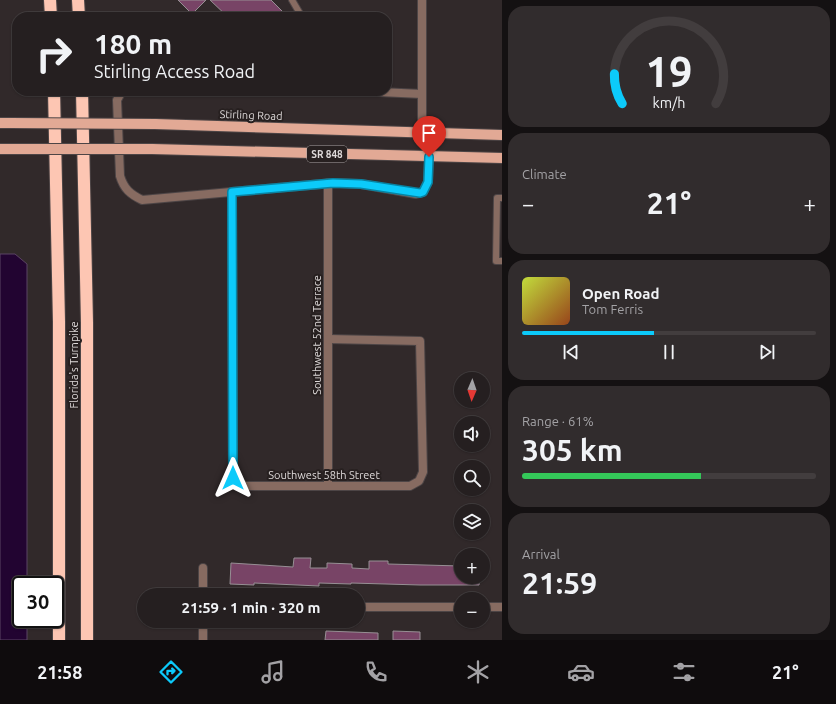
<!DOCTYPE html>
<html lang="en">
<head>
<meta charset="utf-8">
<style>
	body { margin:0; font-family:Ubuntu,sans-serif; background:#312c2d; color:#f1f3f6; height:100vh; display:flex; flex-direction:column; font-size:15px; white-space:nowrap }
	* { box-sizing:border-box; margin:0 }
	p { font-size:13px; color:#a3a2a5 }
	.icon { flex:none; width:22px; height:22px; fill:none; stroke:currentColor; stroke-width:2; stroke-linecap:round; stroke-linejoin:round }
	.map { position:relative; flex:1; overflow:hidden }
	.details { display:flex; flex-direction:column; gap:6px; padding:6px; background:#141112; width:334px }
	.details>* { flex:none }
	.guide { position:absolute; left:12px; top:12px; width:380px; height:84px; border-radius:16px; box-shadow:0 1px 3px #0004,0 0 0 1px #423d3e; background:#251f20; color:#f1f3f6; overflow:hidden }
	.needle { width:26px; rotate:182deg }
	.buttons { position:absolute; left:454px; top:372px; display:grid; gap:8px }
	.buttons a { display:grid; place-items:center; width:36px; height:36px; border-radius:50%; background:#251f20; box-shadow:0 1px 3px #0004,0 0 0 1px #423d3e; font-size:20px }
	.speed { position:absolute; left:12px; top:576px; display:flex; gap:8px; font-size:20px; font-weight:700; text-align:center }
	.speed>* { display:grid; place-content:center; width:52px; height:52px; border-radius:50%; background:#251f20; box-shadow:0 1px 3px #0004,0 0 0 1px #423d3e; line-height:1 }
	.speed .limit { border:2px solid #111; border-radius:6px; background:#fff; color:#111 }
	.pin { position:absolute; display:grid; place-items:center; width:34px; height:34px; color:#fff; margin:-41px -17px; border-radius:50% 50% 50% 0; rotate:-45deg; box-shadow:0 0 4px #0007 }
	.pin .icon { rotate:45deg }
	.me { position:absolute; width:44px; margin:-22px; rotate:0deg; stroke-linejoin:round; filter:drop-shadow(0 0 3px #0008) }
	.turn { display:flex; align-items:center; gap:14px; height:84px; padding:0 16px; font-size:18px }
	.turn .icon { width:52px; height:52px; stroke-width:2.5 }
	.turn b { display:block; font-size:28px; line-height:34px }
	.big { font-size:30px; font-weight:700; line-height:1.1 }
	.details .tile { flex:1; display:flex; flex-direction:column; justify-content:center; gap:6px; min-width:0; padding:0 14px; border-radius:16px; background:#312c2d }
	.details .dial { align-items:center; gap:0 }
	.dial svg { height:104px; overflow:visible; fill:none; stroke:#423d3e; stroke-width:7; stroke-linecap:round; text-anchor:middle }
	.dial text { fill:#f1f3f6; stroke:none }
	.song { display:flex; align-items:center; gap:12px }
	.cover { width:48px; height:48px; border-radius:6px; background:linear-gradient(135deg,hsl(70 70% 55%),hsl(20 70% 35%)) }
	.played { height:4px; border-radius:2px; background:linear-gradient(90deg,#0ccafa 45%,#423d3e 45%) }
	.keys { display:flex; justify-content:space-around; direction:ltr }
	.heat { display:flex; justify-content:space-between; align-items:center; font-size:22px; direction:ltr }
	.charge { height:6px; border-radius:3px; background:linear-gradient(90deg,#34c759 61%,#423d3e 0) }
	.trip { position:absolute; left:137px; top:588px; width:228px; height:40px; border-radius:20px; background:#251f20; box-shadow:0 1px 3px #0004,0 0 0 1px #423d3e; font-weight:700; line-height:40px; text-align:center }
	.menu { display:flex; height:64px; justify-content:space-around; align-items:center; background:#0f0c0d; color:#a3a2a5 }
	.menu .icon { width:28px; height:28px }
	.menu .on { color:#0ccafa }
	.menu b { font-size:18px; color:#f1f3f6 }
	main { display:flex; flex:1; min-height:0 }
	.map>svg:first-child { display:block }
</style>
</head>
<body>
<main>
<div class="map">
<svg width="502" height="640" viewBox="0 0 502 640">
	<rect width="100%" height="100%" fill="#31292a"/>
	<polygon fill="#220431" stroke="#5b4464" points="0,254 15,254 27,264 27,585 21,585 21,619 27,619 27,640 0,640"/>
	<g fill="#784466" stroke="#978f94">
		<polygon points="178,0 206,0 192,14"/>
		<polygon points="210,0 271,0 284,13 280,17 228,17"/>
		<polygon points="294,558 311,558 310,568 327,568 327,563 352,564 352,568 369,569 369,561 388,561 388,564 461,566 461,577 480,577 479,585 420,585 351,583 351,584 319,583 319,586 254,583 254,585 230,584 231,563 293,567"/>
		<polygon points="326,631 378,633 378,640 325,640"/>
		<polygon points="393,631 420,632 420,640 393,640"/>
	</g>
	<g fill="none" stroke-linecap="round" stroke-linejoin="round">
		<g stroke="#4d4546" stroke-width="8">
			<g id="service">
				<polyline points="292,0 302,17"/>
				<polyline points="502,198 497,198 496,261 502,261"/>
			</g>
		</g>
		<g stroke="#4d4546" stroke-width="10">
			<g id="minor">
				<polyline points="328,183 328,486"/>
				<polyline points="232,192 233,478 237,483 246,486 410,486 419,481 423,472 420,341 328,339"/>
				<polyline points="203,568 203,595"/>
				<polyline points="358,607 461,607"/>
				<polyline points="483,607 502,607"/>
				<polyline points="203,640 203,621"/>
			</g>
		</g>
		<g stroke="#4d4546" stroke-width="10">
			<g id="tertiary">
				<path d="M122,91L117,100L120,176C124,189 130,194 142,200L333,183L361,184L416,194L423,192L428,182L429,157"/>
				<polyline points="358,91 422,94"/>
				<polyline points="422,133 422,0"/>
			</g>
		</g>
		<g stroke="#4d4546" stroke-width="12">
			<g id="primary">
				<polyline points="0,123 11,123"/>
				<polyline points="155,124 502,135"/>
				<polyline points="0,149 13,149"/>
				<polyline points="152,149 502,158"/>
			</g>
		</g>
		<g stroke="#4d4546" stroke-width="14">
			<g id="motorway">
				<polyline points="50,0 51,17"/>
				<polyline points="78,0 79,17"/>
				<polyline points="54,91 59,322 59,640"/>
				<polyline points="82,91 87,323 87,640"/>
			</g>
		</g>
		<use href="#service" stroke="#876b61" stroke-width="6"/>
		<use href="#minor" stroke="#876b61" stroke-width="8"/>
		<use href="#tertiary" stroke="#876b61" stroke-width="8"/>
		<use href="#primary" stroke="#e2a995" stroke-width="10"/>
		<use href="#motorway" stroke="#fdc6b3" stroke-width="12"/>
		<g stroke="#4d4546" stroke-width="12" stroke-linecap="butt">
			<g id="primary-bridge">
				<polyline points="11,123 155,124"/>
				<polyline points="13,149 152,149"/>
			</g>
		</g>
		<use href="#primary-bridge" stroke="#e2a995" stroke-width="10"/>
	</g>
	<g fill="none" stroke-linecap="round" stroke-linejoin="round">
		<g stroke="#0883a2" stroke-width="10">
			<polyline id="route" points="233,478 232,192 333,183 361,184 420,193 423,192 428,182 429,157"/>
		</g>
		<use href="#route" stroke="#0ccafa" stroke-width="7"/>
	</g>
	<g text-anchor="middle" stroke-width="4" stroke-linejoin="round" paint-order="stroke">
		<rect fill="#272020" stroke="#a8a2a2" stroke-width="1" x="307" y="146" width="40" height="16" rx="3"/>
		<g font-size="10" font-weight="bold" fill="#dfdada">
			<text x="327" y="158">SR 848</text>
		</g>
		<g font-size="11" fill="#dfdada" stroke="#272020">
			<text transform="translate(251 115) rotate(2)" y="4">Stirling Road</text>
			<text transform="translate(317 335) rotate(-90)" y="4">Southwest 52nd Terrace</text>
			<text transform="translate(74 365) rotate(-90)" y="4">Florida's Turnpike</text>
			<text x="324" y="479">Southwest 58th Street</text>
		</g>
	</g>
</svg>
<div class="buttons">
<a><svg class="needle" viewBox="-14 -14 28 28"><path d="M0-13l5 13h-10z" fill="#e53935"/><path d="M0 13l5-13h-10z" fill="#a3a2a5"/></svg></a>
<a><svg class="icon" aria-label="sound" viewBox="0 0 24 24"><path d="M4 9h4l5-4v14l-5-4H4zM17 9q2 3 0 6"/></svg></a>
<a><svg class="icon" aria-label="search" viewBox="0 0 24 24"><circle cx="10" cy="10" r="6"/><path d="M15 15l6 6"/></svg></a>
<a><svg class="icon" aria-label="layers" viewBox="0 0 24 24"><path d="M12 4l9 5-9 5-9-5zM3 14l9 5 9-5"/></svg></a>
<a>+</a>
<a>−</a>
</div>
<div class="speed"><div class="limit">30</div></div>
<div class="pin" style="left:429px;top:157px;background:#d93025"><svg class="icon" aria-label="arrive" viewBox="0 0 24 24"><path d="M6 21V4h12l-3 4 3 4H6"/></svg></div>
<svg class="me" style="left:233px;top:478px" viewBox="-20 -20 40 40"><path d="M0-17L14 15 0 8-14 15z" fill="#0ccafa" stroke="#fff" stroke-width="4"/></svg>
<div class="trip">21:59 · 1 min · 320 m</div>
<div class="guide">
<div class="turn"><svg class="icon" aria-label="right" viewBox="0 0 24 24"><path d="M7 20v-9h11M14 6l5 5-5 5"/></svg><div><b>180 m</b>Stirling Access Road</div></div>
</div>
</div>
<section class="details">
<div class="tile dial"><svg viewBox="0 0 100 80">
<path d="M14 69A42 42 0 1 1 86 69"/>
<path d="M14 69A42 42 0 0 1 8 46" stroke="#0ccafa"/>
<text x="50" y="56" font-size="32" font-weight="700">19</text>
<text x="50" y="72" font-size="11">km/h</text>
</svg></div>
<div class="tile"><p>Climate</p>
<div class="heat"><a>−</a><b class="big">21°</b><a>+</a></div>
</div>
<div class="tile">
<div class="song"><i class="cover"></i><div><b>Open Road</b><p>Tom Ferris</p></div></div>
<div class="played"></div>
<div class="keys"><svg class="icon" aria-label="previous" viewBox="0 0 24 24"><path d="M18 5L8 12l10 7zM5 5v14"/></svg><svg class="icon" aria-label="pause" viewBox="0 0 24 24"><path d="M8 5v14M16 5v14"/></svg><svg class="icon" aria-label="next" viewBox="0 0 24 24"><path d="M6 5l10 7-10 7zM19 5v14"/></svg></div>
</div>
<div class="tile"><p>Range · 61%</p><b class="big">305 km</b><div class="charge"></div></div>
<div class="tile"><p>Arrival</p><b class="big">21:59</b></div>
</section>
</main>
<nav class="menu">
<b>21:58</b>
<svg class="icon on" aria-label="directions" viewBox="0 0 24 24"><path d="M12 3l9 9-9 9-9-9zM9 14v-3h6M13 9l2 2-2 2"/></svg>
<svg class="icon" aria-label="music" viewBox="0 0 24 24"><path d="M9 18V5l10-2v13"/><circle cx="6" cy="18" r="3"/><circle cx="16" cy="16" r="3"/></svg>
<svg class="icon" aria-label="phone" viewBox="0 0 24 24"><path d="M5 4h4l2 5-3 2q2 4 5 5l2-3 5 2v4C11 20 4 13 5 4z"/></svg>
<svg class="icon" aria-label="climate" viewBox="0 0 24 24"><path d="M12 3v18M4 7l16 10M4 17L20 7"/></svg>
<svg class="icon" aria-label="car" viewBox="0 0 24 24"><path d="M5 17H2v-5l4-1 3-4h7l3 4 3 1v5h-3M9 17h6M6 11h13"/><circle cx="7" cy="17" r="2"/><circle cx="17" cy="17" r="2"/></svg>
<svg class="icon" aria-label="filters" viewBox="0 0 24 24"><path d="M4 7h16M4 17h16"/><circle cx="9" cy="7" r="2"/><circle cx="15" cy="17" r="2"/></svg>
<b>21°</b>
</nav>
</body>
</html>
